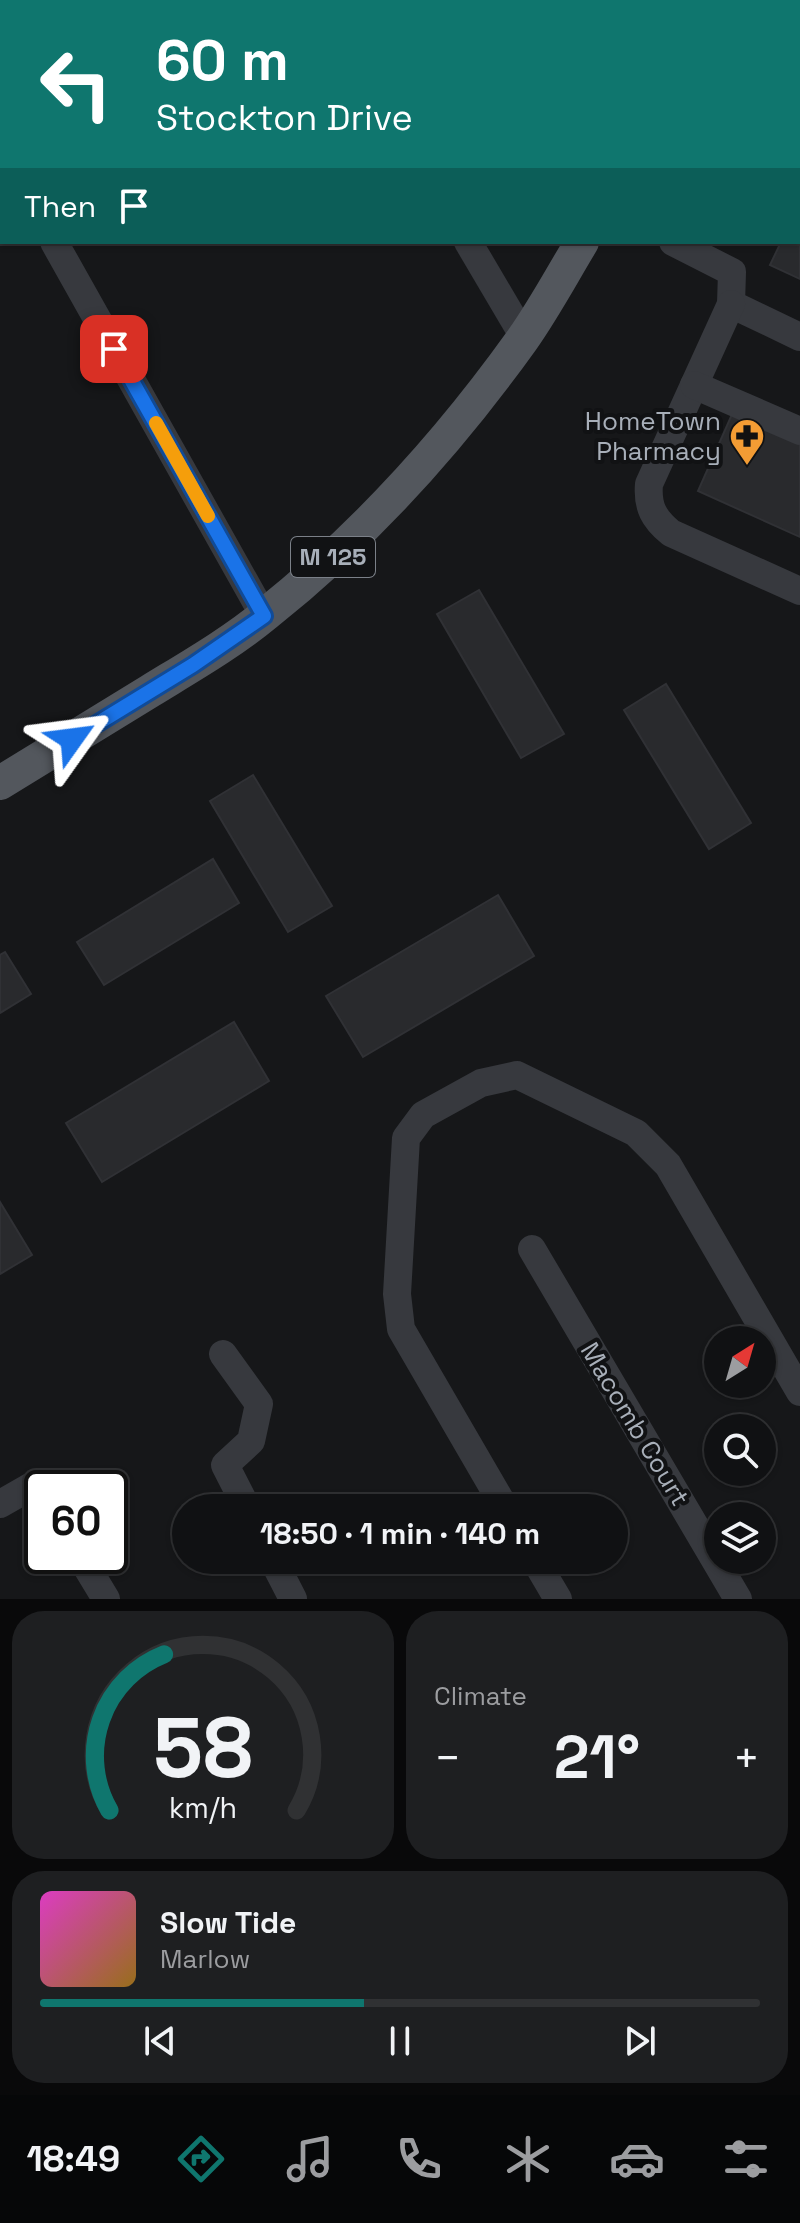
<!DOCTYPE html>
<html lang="en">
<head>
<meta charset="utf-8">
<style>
	body { margin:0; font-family:"Space Grotesk",sans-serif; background:#1e1f21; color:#f1f3f6; height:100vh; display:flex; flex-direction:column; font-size:30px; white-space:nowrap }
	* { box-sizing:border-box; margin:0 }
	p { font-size:26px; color:#9c9da0 }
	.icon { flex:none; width:44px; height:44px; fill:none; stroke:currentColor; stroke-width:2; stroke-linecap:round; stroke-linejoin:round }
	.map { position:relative; height:1599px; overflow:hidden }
	.sheet { display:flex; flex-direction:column; gap:12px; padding:12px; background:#09090a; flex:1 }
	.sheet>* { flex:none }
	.banner { position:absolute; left:0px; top:0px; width:800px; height:244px; box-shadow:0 2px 6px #0004,0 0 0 2px #303133; background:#0f766e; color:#fff; overflow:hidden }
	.needle { width:52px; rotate:37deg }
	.controls { position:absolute; left:704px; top:1326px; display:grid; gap:16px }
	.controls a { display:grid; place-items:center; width:72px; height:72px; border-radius:50%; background:#101113; box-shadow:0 2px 6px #0004,0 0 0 2px #303133; font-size:40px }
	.speed { position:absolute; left:24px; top:1470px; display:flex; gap:16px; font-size:40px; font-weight:700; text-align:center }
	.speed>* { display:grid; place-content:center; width:104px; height:104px; border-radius:50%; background:#101113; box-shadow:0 2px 6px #0004,0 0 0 2px #303133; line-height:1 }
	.speed .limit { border:4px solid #111; border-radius:12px; background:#fff; color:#111 }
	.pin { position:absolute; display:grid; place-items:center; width:68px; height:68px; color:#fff; margin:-34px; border-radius:16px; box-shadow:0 4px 12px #0006 }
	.me { position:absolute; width:88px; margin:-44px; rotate:59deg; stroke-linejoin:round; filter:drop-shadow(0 0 6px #0008) }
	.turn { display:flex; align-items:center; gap:28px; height:168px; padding:0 24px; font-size:36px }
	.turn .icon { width:104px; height:104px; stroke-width:2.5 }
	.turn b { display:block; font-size:56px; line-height:68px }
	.then { display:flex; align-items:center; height:76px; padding:0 24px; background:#0003; gap:16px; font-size:30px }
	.big { font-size:60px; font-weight:600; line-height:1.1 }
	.sheet .card { flex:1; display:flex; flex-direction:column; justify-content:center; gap:12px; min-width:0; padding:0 28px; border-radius:32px; background:#1e1f21 }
	.sheet .dial { align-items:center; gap:0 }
	.dial svg { height:208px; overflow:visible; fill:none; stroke:#303133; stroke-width:7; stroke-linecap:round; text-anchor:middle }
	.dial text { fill:#f1f3f6; stroke:none }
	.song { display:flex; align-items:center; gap:24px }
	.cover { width:96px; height:96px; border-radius:12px; background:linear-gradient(135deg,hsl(310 70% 55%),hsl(40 70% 35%)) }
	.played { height:8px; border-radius:4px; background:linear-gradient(90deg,#0f766e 45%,#303133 45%) }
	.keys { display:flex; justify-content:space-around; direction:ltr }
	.heat { display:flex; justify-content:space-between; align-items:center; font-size:44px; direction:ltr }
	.sheet .tiles { flex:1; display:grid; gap:12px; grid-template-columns:1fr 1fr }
	.card:last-child { grid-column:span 2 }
	.trip { position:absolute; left:172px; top:1494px; width:456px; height:80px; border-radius:40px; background:#101113; box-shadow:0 2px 6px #0004,0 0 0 2px #303133; font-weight:600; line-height:80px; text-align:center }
	.tabs { display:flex; height:128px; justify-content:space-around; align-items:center; background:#060708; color:#9c9da0 }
	.tabs .icon { width:56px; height:56px }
	.tabs .active { color:#0f766e }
	.tabs b { font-size:36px; color:#f1f3f6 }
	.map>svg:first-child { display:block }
</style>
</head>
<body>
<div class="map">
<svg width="800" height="1599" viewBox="0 0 800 1599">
	<rect width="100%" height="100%" fill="#161719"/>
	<g fill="#292a2d" stroke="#303135" stroke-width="2">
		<polygon points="425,0 486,0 482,2 422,2"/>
		<polygon points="800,201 800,279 770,265 781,242 798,242 798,206"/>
		<polygon points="733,412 800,441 800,537 698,491"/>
		<polygon points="479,590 564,734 521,758 437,614"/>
		<polygon points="666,684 751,823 709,849 624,710"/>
		<polygon points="253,775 332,906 288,932 210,801"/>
		<polygon points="213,859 239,903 104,985 77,942"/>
		<polygon points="498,895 534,956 363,1057 326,996"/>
		<polygon points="5,952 31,994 0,1013 0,955"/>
		<polygon points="234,1022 269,1081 102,1182 66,1123"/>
		<polygon points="0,1202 32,1255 0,1274"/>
	</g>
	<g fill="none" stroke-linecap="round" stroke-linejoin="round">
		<g stroke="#37393e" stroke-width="28">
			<polyline points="325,0 327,2"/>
			<polyline points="798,42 800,43"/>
			<polyline points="798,133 800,134"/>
			<polyline points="0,147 2,150"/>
			<polyline points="54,242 264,616"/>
			<polyline points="468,242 524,337"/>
			<polyline points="673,242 732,272 731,304 800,337"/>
			<path d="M731,304L649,484C647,507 654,519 671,533L800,591"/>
			<polyline points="694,385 800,431"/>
			<polyline points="532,1249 738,1599"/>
			<polyline points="223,1354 259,1404 251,1441 225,1465 247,1508"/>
			<polyline points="0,1504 37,1483 42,1491"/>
			<polyline points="505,1508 401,1329 397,1294 406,1138 423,1115 481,1083 517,1075 636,1133 668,1165 800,1392"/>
			<polyline points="80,1556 106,1599"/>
			<polyline points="273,1560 293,1599"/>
			<polyline points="535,1560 558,1599"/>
		</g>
		<g stroke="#53575d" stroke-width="34">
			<polyline points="705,2 706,0"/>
			<path d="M0,783C50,752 100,722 150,691C189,667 231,643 266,614C364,536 449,442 522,340C544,309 562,275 582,242"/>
		</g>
	</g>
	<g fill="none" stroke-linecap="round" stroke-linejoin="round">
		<g stroke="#114b97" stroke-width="20">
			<polyline id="route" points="72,739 193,665 264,616 114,349"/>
		</g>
		<use href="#route" stroke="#1a73e8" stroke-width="14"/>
		<polyline stroke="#f59e0b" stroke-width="14" points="156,423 208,516"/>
	</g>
	<defs>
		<g id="pharmacy-pin" transform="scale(1.8)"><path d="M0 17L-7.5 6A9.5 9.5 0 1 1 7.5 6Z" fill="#f39c34" stroke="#111214"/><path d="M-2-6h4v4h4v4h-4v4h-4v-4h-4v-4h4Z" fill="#111"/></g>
	</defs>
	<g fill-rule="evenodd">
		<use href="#pharmacy-pin" x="747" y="436"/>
	</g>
	<g text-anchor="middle" stroke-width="8" stroke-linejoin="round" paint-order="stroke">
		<rect fill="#111214" stroke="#7b8088" stroke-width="2" x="291" y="537" width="84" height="40" rx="6"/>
		<g font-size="24" font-weight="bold" fill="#a8afb9">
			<text x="333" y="565">M 125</text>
		</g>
		<g font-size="26" fill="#a8afb9" stroke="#111214" text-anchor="end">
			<text x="721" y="430">HomeTown<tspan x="721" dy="30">Pharmacy</tspan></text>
		</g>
		<g font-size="26" fill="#a8afb9" stroke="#111214">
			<text transform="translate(635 1424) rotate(59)" y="9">Macomb Court</text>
		</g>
	</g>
</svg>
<div class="controls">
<a><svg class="needle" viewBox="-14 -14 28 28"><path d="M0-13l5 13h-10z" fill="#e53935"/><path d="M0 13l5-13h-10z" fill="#9c9da0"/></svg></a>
<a><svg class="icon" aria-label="search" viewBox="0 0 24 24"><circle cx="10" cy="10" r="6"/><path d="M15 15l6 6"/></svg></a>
<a><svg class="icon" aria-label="layers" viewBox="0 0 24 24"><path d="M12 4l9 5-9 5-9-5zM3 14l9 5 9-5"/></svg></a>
</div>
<div class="speed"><div class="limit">60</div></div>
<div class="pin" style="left:114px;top:349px;background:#d93025"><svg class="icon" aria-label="arrive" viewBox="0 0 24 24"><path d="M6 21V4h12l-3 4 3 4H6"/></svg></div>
<svg class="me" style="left:72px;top:739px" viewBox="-20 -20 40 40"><path d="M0-17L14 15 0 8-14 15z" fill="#1a73e8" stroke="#fff" stroke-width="4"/></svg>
<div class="trip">18:50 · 1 min · 140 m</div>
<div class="banner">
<div class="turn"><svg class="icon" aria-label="left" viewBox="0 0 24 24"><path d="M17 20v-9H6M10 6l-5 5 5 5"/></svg><div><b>60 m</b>Stockton Drive</div></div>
<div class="then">Then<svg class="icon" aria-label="arrive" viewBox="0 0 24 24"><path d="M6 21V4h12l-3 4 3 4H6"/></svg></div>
</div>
</div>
<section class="sheet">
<div class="tiles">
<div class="card dial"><svg viewBox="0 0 100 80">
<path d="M14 69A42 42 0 1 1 86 69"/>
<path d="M14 69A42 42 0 0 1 35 9" stroke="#0f766e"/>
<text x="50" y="56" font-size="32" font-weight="700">58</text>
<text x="50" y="72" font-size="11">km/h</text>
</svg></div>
<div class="card"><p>Climate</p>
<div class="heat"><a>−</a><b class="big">21°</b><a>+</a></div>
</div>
<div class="card">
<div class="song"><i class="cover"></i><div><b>Slow Tide</b><p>Marlow</p></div></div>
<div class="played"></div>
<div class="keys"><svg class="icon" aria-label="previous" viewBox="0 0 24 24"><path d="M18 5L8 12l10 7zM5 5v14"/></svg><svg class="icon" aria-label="pause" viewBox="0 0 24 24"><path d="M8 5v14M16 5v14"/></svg><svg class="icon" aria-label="next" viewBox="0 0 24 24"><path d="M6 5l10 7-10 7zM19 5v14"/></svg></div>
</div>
</div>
</section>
<nav class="tabs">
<b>18:49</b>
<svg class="icon active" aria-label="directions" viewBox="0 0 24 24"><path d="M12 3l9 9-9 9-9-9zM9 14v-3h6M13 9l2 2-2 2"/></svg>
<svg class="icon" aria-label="music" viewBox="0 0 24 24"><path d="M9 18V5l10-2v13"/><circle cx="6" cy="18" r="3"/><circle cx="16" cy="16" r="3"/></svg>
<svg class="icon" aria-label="phone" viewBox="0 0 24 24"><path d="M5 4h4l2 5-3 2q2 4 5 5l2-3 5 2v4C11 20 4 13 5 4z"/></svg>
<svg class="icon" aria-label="climate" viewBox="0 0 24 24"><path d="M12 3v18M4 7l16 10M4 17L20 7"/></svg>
<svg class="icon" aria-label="car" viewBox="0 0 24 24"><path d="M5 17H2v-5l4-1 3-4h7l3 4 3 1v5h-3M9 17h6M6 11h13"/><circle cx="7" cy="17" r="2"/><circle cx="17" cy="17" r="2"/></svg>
<svg class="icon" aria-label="filters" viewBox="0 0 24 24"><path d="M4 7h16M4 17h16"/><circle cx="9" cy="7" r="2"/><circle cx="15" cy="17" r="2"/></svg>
</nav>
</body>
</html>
